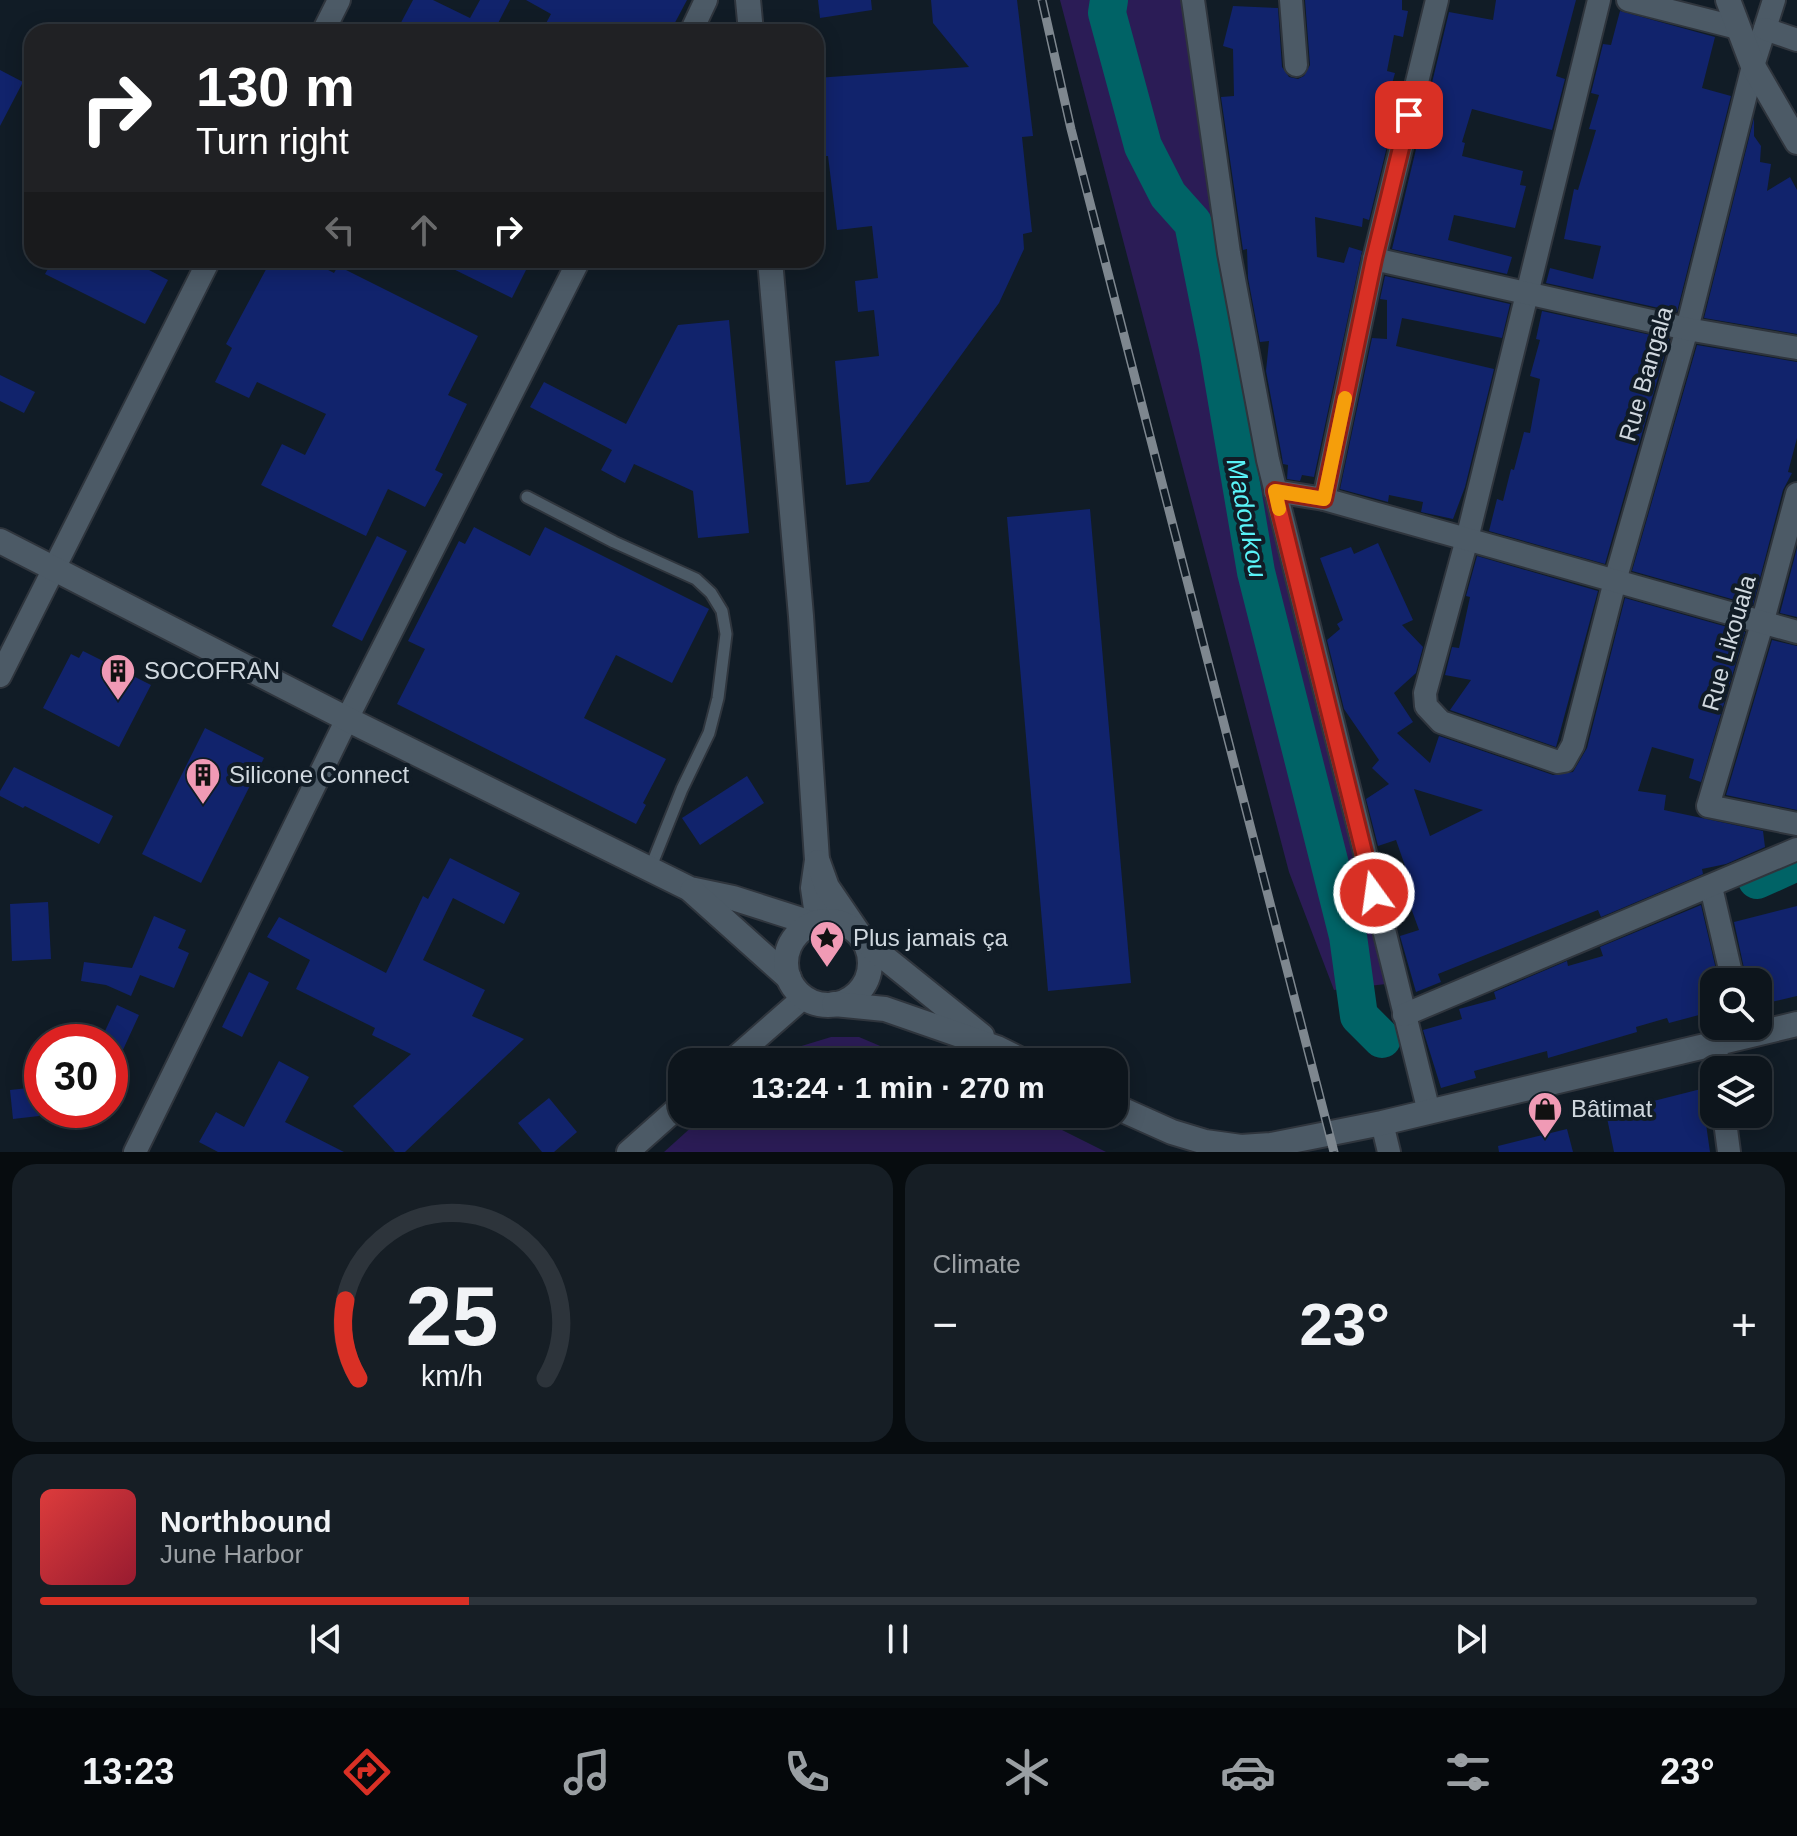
<!DOCTYPE html>
<html lang="en">
<head>
<meta charset="utf-8">
<style>
	body { margin:0; font-family:Helvetica,sans-serif; background:#161e25; color:#f1f3f6; height:100vh; display:flex; flex-direction:column; font-size:30px; white-space:nowrap }
	* { box-sizing:border-box; margin:0 }
	p { font-size:26px; color:#9a9fa3 }
	.icon { flex:none; width:44px; height:44px; fill:none; stroke:currentColor; stroke-width:2; stroke-linecap:round; stroke-linejoin:round }
	.map { position:relative; height:1152px; overflow:hidden }
	.drawer { display:flex; flex-direction:column; gap:12px; padding:12px; background:#070c0f; flex:1 }
	.drawer>* { flex:none }
	.hud { position:absolute; left:24px; top:24px; width:800px; height:244px; border-radius:24px; box-shadow:0 4px 20px #0003,0 0 0 2px #2d343b; background:#202124; color:#fff; overflow:hidden }
	.tools { position:absolute; left:1700px; top:968px; display:grid; gap:16px }
	.tools a { display:grid; place-items:center; width:72px; height:72px; border-radius:16px; background:#0d151c; box-shadow:0 4px 20px #0003,0 0 0 2px #2d343b; font-size:40px }
	.speed { position:absolute; left:24px; top:1024px; display:flex; gap:16px; font-size:40px; font-weight:700; text-align:center }
	.speed>* { display:grid; place-content:center; width:104px; height:104px; border-radius:50%; background:#0d151c; box-shadow:0 4px 20px #0003,0 0 0 2px #2d343b; line-height:1 }
	.speed .limit { border:12px solid #d22; background:#fff; color:#111 }
	.pin { position:absolute; display:grid; place-items:center; width:68px; height:68px; color:#fff; margin:-34px; border-radius:16px; box-shadow:0 4px 12px #0006 }
	.me { position:absolute; width:88px; margin:-44px; rotate:346deg; stroke-linejoin:round; filter:drop-shadow(0 0 6px #0008) }
	.turn { display:flex; align-items:center; gap:28px; height:168px; padding:0 40px; font-size:36px }
	.turn .icon { width:104px; height:104px; stroke-width:2.5 }
	.turn b { display:block; font-size:56px; line-height:68px }
	.lanes { display:flex; align-items:center; height:76px; padding:0 40px; background:#0003; justify-content:center; gap:40px; direction:ltr }
	.lanes .off { opacity:.35 }
	.big { font-size:60px; font-weight:700; line-height:1.1 }
	.drawer .card { flex:1; display:flex; flex-direction:column; justify-content:center; gap:12px; min-width:0; padding:0 28px; border-radius:24px; background:#161e25 }
	.drawer .dial { align-items:center; gap:0 }
	.dial svg { height:208px; overflow:visible; fill:none; stroke:#2d343b; stroke-width:7; stroke-linecap:round; text-anchor:middle }
	.dial text { fill:#f1f3f6; stroke:none }
	.song { display:flex; align-items:center; gap:24px }
	.cover { width:96px; height:96px; border-radius:12px; background:linear-gradient(135deg,hsl(0 70% 55%),hsl(350 70% 35%)) }
	.played { height:8px; border-radius:4px; background:linear-gradient(90deg,#d93025 25%,#2d343b 25%) }
	.keys { display:flex; justify-content:space-around; direction:ltr }
	.heat { display:flex; justify-content:space-between; align-items:center; font-size:44px; direction:ltr }
	.drawer .tiles { flex:1; display:grid; gap:12px; grid-template-columns:1fr 1fr }
	.card:last-child { grid-column:span 2 }
	.trip { position:absolute; left:668px; top:1048px; width:460px; height:80px; border-radius:24px; background:#0d151c; box-shadow:0 4px 20px #0003,0 0 0 2px #2d343b; font-weight:700; line-height:80px; text-align:center }
	.menu { display:flex; height:128px; justify-content:space-around; align-items:center; background:#05080b; color:#9a9fa3 }
	.menu .icon { width:56px; height:56px }
	.menu .selected { color:#d93025 }
	.menu b { font-size:36px; color:#f1f3f6 }
	.map>svg:first-child { display:block }
</style>
</head>
<body>
<div class="map">
<svg width="1797" height="1152" viewBox="0 0 1797 1152">
	<rect width="100%" height="100%" fill="#111c26"/>
	<g fill="#2b1c56">
		<polygon points="1060,0 1193,0 1213,147 1386,984 1334,990 1289,872"/>
		<polygon points="831,1037 859,1037 918,1062 764,1062 772,1055"/>
		<polygon points="706,1114 1030,1114 1106,1152 664,1152"/>
	</g>
	<g fill="none" stroke-linecap="round" stroke-linejoin="round">
		<g stroke="#006366" stroke-width="38">
			<polyline points="1109,0 1107,13 1143,146 1168,195 1193,223 1218,348 1256,572 1348,936 1359,1016 1382,1039"/>
			<polyline points="1757,880 1797,862"/>
		</g>
	</g>
	<g fill="#11236c" fill-rule="evenodd">
		<polygon points="413,0 433,0 470,18 480,0 510,0 494,31 497,32 396,32"/>
		<polygon points="526,0 687,0 670,32 554,32 544,27 551,14"/>
		<polygon points="818,0 871,0 872,10 820,18"/>
		<polygon points="931,0 1017,0 1033,136 1022,137 1032,232 1023,234 1024,249 999,303 869,482 846,485 835,361 879,356 874,310 858,312 855,281 878,278 872,226 837,230 828,156 819,156 816,128 816,78 969,67 933,23"/>
		<polygon points="1305,0 1402,0 1402,10 1408,11 1403,37 1394,35 1387,71 1395,73 1382,120 1393,122 1369,220 1363,218 1362,227 1315,217 1317,257 1344,263 1349,247 1362,251 1314,477 1302,475 1300,481 1287,479 1288,465 1283,464 1282,457 1266,371 1269,341 1260,342 1248,278 1247,249 1243,250 1221,97 1234,96 1233,49 1223,46 1233,6 1278,8 1282,67 1289,77 1298,79 1304,76 1310,65"/>
		<polygon points="1496,0 1576,0 1556,76 1565,79 1552,130 1472,109 1462,142 1465,143 1462,156 1523,171 1520,185 1526,186 1515,228 1454,215 1448,240 1512,257 1507,274 1392,249 1449,12 1493,20"/>
		<polygon points="1620,11 1715,37 1702,88 1731,96 1677,312 1546,283 1550,268 1593,279 1601,246 1564,239 1574,189 1578,190 1596,130 1589,129 1599,95 1591,93 1603,44 1611,45"/>
		<polygon points="0,70 23,82 0,126"/>
		<polygon points="1754,118 1754,136 1761,146 1760,162 1771,164 1767,191 1790,177 1797,190 1797,334 1704,318"/>
		<polygon points="53,260 130,260 168,280 145,324 45,274"/>
		<polygon points="271,260 309,260 334,273 338,266 478,336 448,395 467,404 435,470 443,474 425,507 388,489 366,536 261,485 282,444 305,455 326,414 257,382 249,398 215,382 232,348 226,344"/>
		<polygon points="435,260 531,260 512,298"/>
		<polygon points="1385,276 1510,304 1502,338 1402,318 1396,346 1494,369 1465,487 1453,519 1421,512 1423,502 1389,495 1388,502 1340,489 1372,338 1387,339 1387,300 1380,299"/>
		<polygon points="1542,311 1669,339 1605,564 1489,531 1497,499 1503,501 1511,469 1514,470 1524,432 1530,433 1540,379 1530,376 1540,340 1536,339"/>
		<polygon points="729,320 749,533 698,538 693,491 634,464 625,483 601,470 612,450 530,407 544,382 626,424 678,325"/>
		<polygon points="1697,345 1797,362 1797,438 1788,472 1792,473 1783,490 1753,605 1632,571"/>
		<polygon points="0,375 35,392 24,413 0,401"/>
		<polygon points="1090,509 1131,983 1048,991 1007,517"/>
		<polygon points="474,527 530,556 545,527 709,609 672,683 616,655 584,718 666,759 643,803 646,805 636,824 397,704 425,649 408,641 459,541 465,544"/>
		<polygon points="377,536 407,551 362,641 332,626"/>
		<path d="M1378,543L1413,620L1402,625L1423,647L1416,673L1394,693L1413,722L1397,733L1430,763L1439,736L1553,775L1573,772L1587,748L1625,598L1745,632L1701,782L1689,778L1694,759L1652,747L1638,791L1666,795L1664,810L1763,831L1765,847L1726,864L1702,869L1703,874L1601,917L1598,910L1438,974L1441,982L1416,992L1400,936L1419,930L1403,886L1411,883L1396,840L1378,846L1366,799L1389,784L1372,768L1379,760L1344,709L1327,640L1340,629L1337,624L1343,620L1320,558L1351,547L1354,554ZM1414,789L1483,810L1430,836Z"/>
		<polygon points="1797,548 1797,617 1780,613"/>
		<polygon points="1477,556 1598,591 1556,747 1450,710 1471,680 1445,675 1452,647 1459,648 1470,597 1466,596"/>
		<polygon points="1772,640 1797,646 1797,810 1726,795"/>
		<polygon points="83,651 151,685 119,747 43,708 71,654 79,658"/>
		<polygon points="205,728 264,758 201,883 142,854"/>
		<polygon points="14,767 113,816 99,844 25,806 23,808 0,796 0,791"/>
		<polygon points="747,776 764,803 700,845 682,818"/>
		<polygon points="450,858 520,893 504,924 453,898 423,960 485,990 472,1016 524,1039 405,1152 395,1152 353,1106 411,1054 372,1035 375,1028 296,989 310,960 267,937 279,917 386,973 423,896 428,899"/>
		<polygon points="48,902 51,959 12,961 10,904"/>
		<polygon points="1701,905 1719,982 1714,982 1714,1011 1669,1023 1667,1018 1636,1027 1637,1032 1548,1058 1547,1051 1474,1071 1476,1078 1441,1088 1423,1030 1462,1019 1459,1009 1496,999 1494,992 1567,961 1568,966 1603,956 1600,947"/>
		<polygon points="1797,906 1797,996 1758,1005 1758,982 1747,982 1734,922"/>
		<polygon points="154,916 186,930 178,948 189,953 174,988 140,975 131,996 106,985 81,981 84,962 132,968"/>
		<polygon points="249,972 269,982 242,1037 222,1027"/>
		<polygon points="117,1005 139,1015 110,1078 110,1042 100,1042"/>
		<polygon points="279,1061 309,1077 285,1122 344,1152 218,1152 199,1142 216,1112 244,1127"/>
		<polygon points="37,1087 39,1116 13,1119 10,1090"/>
		<polygon points="1701,1089 1710,1152 1614,1152 1606,1113"/>
		<polygon points="549,1098 577,1132 554,1152 542,1152 518,1123"/>
		<polygon points="1567,1129 1573,1152 1499,1152 1498,1146"/>
	</g>
	<g fill="none" stroke-linecap="round" stroke-linejoin="round">
		<g stroke="#2f353d" stroke-width="15">
			<polyline id="service" points="527,497 614,542 696,579 711,593 722,611 726,634 718,698 709,733 682,789 650,869"/>
		</g>
		<g stroke="#2f353d" stroke-width="26">
			<g id="minor">
				<polyline points="1193,0 1229,253 1268,460 1429,1112"/>
				<polyline points="1291,0 1296,65"/>
				<polyline points="1599,0 1467,539 1425,693 1426,706 1441,722 1558,762 1564,761 1573,745 1615,581 1687,329 1753,66 1774,0"/>
				<polyline points="1628,0 1738,28"/>
				<polyline points="1765,29 1797,40"/>
				<polyline points="323,32 339,0"/>
				<polyline points="691,32 706,0"/>
				<polyline points="1374,259 1687,329 1797,348"/>
				<polyline points="1275,491 1324,499 1374,259 1437,0"/>
				<polyline points="1797,494 1762,624 1708,806 1797,824"/>
				<polyline points="1324,499 1797,632"/>
				<polyline points="0,676 209,260"/>
				<polyline points="1711,887 1733,982"/>
				<polyline points="1404,1015 1797,849"/>
				<polyline points="1715,1043 1719,1070"/>
				<polyline points="730,1062 804,997"/>
				<polyline points="1724,1114 1729,1152"/>
				<polyline points="1382,1123 1389,1152"/>
				<polyline points="135,1152 347,719 579,260"/>
				<polyline points="628,1152 682,1104"/>
			</g>
		</g>
		<g stroke="#2f353d" stroke-width="28">
			<g id="tertiary">
				<polyline points="748,0 751,32"/>
				<polyline points="770,260 801,616 817,860 813,888 818,922"/>
				<polyline points="818,862 827,887 859,934"/>
			</g>
		</g>
		<g stroke="#2f353d" stroke-width="28">
			<g id="secondary">
				<polyline points="1728,0 1753,66 1797,142"/>
				<polyline points="0,541 347,719 690,889 733,898 814,924"/>
				<polyline points="692,891 789,978"/>
				<circle cx="828" cy="963" r="42"/>
				<polyline points="864,941 982,1036"/>
				<polyline points="834,1004 885,1009 997,1048 1025,1062"/>
				<polyline points="1114,1106 1172,1132 1205,1142 1241,1147 1271,1145 1382,1123 1797,1024"/>
			</g>
		</g>
		<use href="#service" stroke="#4c5a66" stroke-width="11"/>
		<use href="#minor" stroke="#4c5a66" stroke-width="22"/>
		<use href="#tertiary" stroke="#4c5a66" stroke-width="24"/>
		<use href="#secondary" stroke="#4c5a66" stroke-width="24"/>
		<g stroke="#7e878f" stroke-width="9">
			<polyline id="rail" points="1042,0 1071,129 1334,1152"/>
		</g>
		<use href="#rail" stroke="#111c26" stroke-width="6" stroke-dasharray="18" stroke-linecap="butt"/>
	</g>
	<g fill="none" stroke-linecap="round" stroke-linejoin="round">
		<g stroke="#8d1f18" stroke-width="20">
			<polyline id="route" points="1374,893 1275,491 1324,499 1374,259 1409,115"/>
		</g>
		<use href="#route" stroke="#d93025" stroke-width="14"/>
		<polyline stroke="#f59e0b" stroke-width="14" points="1279,509 1275,491 1324,499 1345,398"/>
	</g>
	<defs>
		<g id="building-pin" transform="scale(1.8)"><path d="M0 17L-7.5 6A9.5 9.5 0 1 1 7.5 6Z" fill="#f09ab5" stroke="#111c26"/><path d="M-4-6H4V6H1V3H-1V6H-4ZM-2.5-4.3h1.7v1.8h-1.7ZM.8-4.3h1.7v1.8H.8ZM-2.5-1h1.7V.8h-1.7ZM.8-1h1.7V.8H.8Z" fill="#111"/></g>
		<g id="sight-pin" transform="scale(1.8)"><path d="M0 17L-7.5 6A9.5 9.5 0 1 1 7.5 6Z" fill="#f09ab5" stroke="#111c26"/><path d="M0-6L1.8-2.2L6-1.7L2.9 1.2L3.7 5.4L0 3.3L-3.7 5.4L-2.9 1.2L-6-1.7L-1.8-2.2Z" fill="#111"/></g>
		<g id="shop-pin" transform="scale(1.8)"><path d="M0 17L-7.5 6A9.5 9.5 0 1 1 7.5 6Z" fill="#f09ab5" stroke="#111c26"/><path d="M-5-2.5h2.3a2.7 3.5 0 0 1 5.4 0H5L5.5 6h-11ZM-1.5-2.5h3a1.5 2.3 0 0 0-3 0Z" fill="#111"/></g>
	</defs>
	<g fill-rule="evenodd">
		<use href="#building-pin" x="118" y="671"/>
		<use href="#building-pin" x="203" y="775"/>
		<use href="#sight-pin" x="827" y="938"/>
		<use href="#shop-pin" x="1545" y="1109"/>
	</g>
	<g text-anchor="middle" stroke-width="8" stroke-linejoin="round" paint-order="stroke">
		<g font-size="24" fill="#d0d8df" stroke="#111c26">
			<text transform="translate(1646 374) rotate(-74)" y="8">Rue Bangala</text>
			<text transform="translate(1729 643) rotate(-74)" y="8">Rue Likouala</text>
		</g>
		<g font-size="24" fill="#d0d8df" stroke="#111c26" text-anchor="start">
			<text x="144" y="679">SOCOFRAN</text>
			<text x="229" y="783">Silicone Connect</text>
			<text x="853" y="946">Plus jamais ça</text>
			<text x="1571" y="1117">Bâtimat</text>
		</g>
		<g font-size="26" font-style="italic" fill="#59f2f7" stroke="#111c26">
			<text transform="translate(1247 518) rotate(79)" y="9">Madoukou</text>
		</g>
	</g>
</svg>
<div class="tools">
<a><svg class="icon" aria-label="search" viewBox="0 0 24 24"><circle cx="10" cy="10" r="6"/><path d="M15 15l6 6"/></svg></a>
<a><svg class="icon" aria-label="layers" viewBox="0 0 24 24"><path d="M12 4l9 5-9 5-9-5zM3 14l9 5 9-5"/></svg></a>
</div>
<div class="speed"><div class="limit">30</div></div>
<div class="pin" style="left:1409px;top:115px;background:#d93025"><svg class="icon" aria-label="arrive" viewBox="0 0 24 24"><path d="M6 21V4h12l-3 4 3 4H6"/></svg></div>
<svg class="me" style="left:1374px;top:893px" viewBox="-20 -20 40 40"><circle r="17" fill="#d93025" stroke="#fff" stroke-width="3"/><path d="M0-11L8 9 0 5-8 9z" fill="#fff"/></svg>
<div class="trip">13:24 · 1 min · 270 m</div>
<div class="hud">
<div class="turn"><svg class="icon" aria-label="right" viewBox="0 0 24 24"><path d="M7 20v-9h11M14 6l5 5-5 5"/></svg><div><b>130 m</b>Turn right</div></div>
<div class="lanes"><svg class="icon off" aria-label="left" viewBox="0 0 24 24"><path d="M17 20v-9H6M10 6l-5 5 5 5"/></svg><svg class="icon off" aria-label="ahead" viewBox="0 0 24 24"><path d="M12 20V5M6 11l6-6 6 6"/></svg><svg class="icon" aria-label="right" viewBox="0 0 24 24"><path d="M7 20v-9h11M14 6l5 5-5 5"/></svg></div>
</div>
</div>
<section class="drawer">
<div class="tiles">
<div class="card dial"><svg viewBox="0 0 100 80">
<path d="M14 69A42 42 0 1 1 86 69"/>
<path d="M14 69A42 42 0 0 1 9 39" stroke="#d93025"/>
<text x="50" y="56" font-size="32" font-weight="700">25</text>
<text x="50" y="72" font-size="11">km/h</text>
</svg></div>
<div class="card"><p>Climate</p>
<div class="heat"><a>−</a><b class="big">23°</b><a>+</a></div>
</div>
<div class="card">
<div class="song"><i class="cover"></i><div><b>Northbound</b><p>June Harbor</p></div></div>
<div class="played"></div>
<div class="keys"><svg class="icon" aria-label="previous" viewBox="0 0 24 24"><path d="M18 5L8 12l10 7zM5 5v14"/></svg><svg class="icon" aria-label="pause" viewBox="0 0 24 24"><path d="M8 5v14M16 5v14"/></svg><svg class="icon" aria-label="next" viewBox="0 0 24 24"><path d="M6 5l10 7-10 7zM19 5v14"/></svg></div>
</div>
</div>
</section>
<nav class="menu">
<b>13:23</b>
<svg class="icon selected" aria-label="directions" viewBox="0 0 24 24"><path d="M12 3l9 9-9 9-9-9zM9 14v-3h6M13 9l2 2-2 2"/></svg>
<svg class="icon" aria-label="music" viewBox="0 0 24 24"><path d="M9 18V5l10-2v13"/><circle cx="6" cy="18" r="3"/><circle cx="16" cy="16" r="3"/></svg>
<svg class="icon" aria-label="phone" viewBox="0 0 24 24"><path d="M5 4h4l2 5-3 2q2 4 5 5l2-3 5 2v4C11 20 4 13 5 4z"/></svg>
<svg class="icon" aria-label="climate" viewBox="0 0 24 24"><path d="M12 3v18M4 7l16 10M4 17L20 7"/></svg>
<svg class="icon" aria-label="car" viewBox="0 0 24 24"><path d="M5 17H2v-5l4-1 3-4h7l3 4 3 1v5h-3M9 17h6M6 11h13"/><circle cx="7" cy="17" r="2"/><circle cx="17" cy="17" r="2"/></svg>
<svg class="icon" aria-label="filters" viewBox="0 0 24 24"><path d="M4 7h16M4 17h16"/><circle cx="9" cy="7" r="2"/><circle cx="15" cy="17" r="2"/></svg>
<b>23°</b>
</nav>
</body>
</html>
